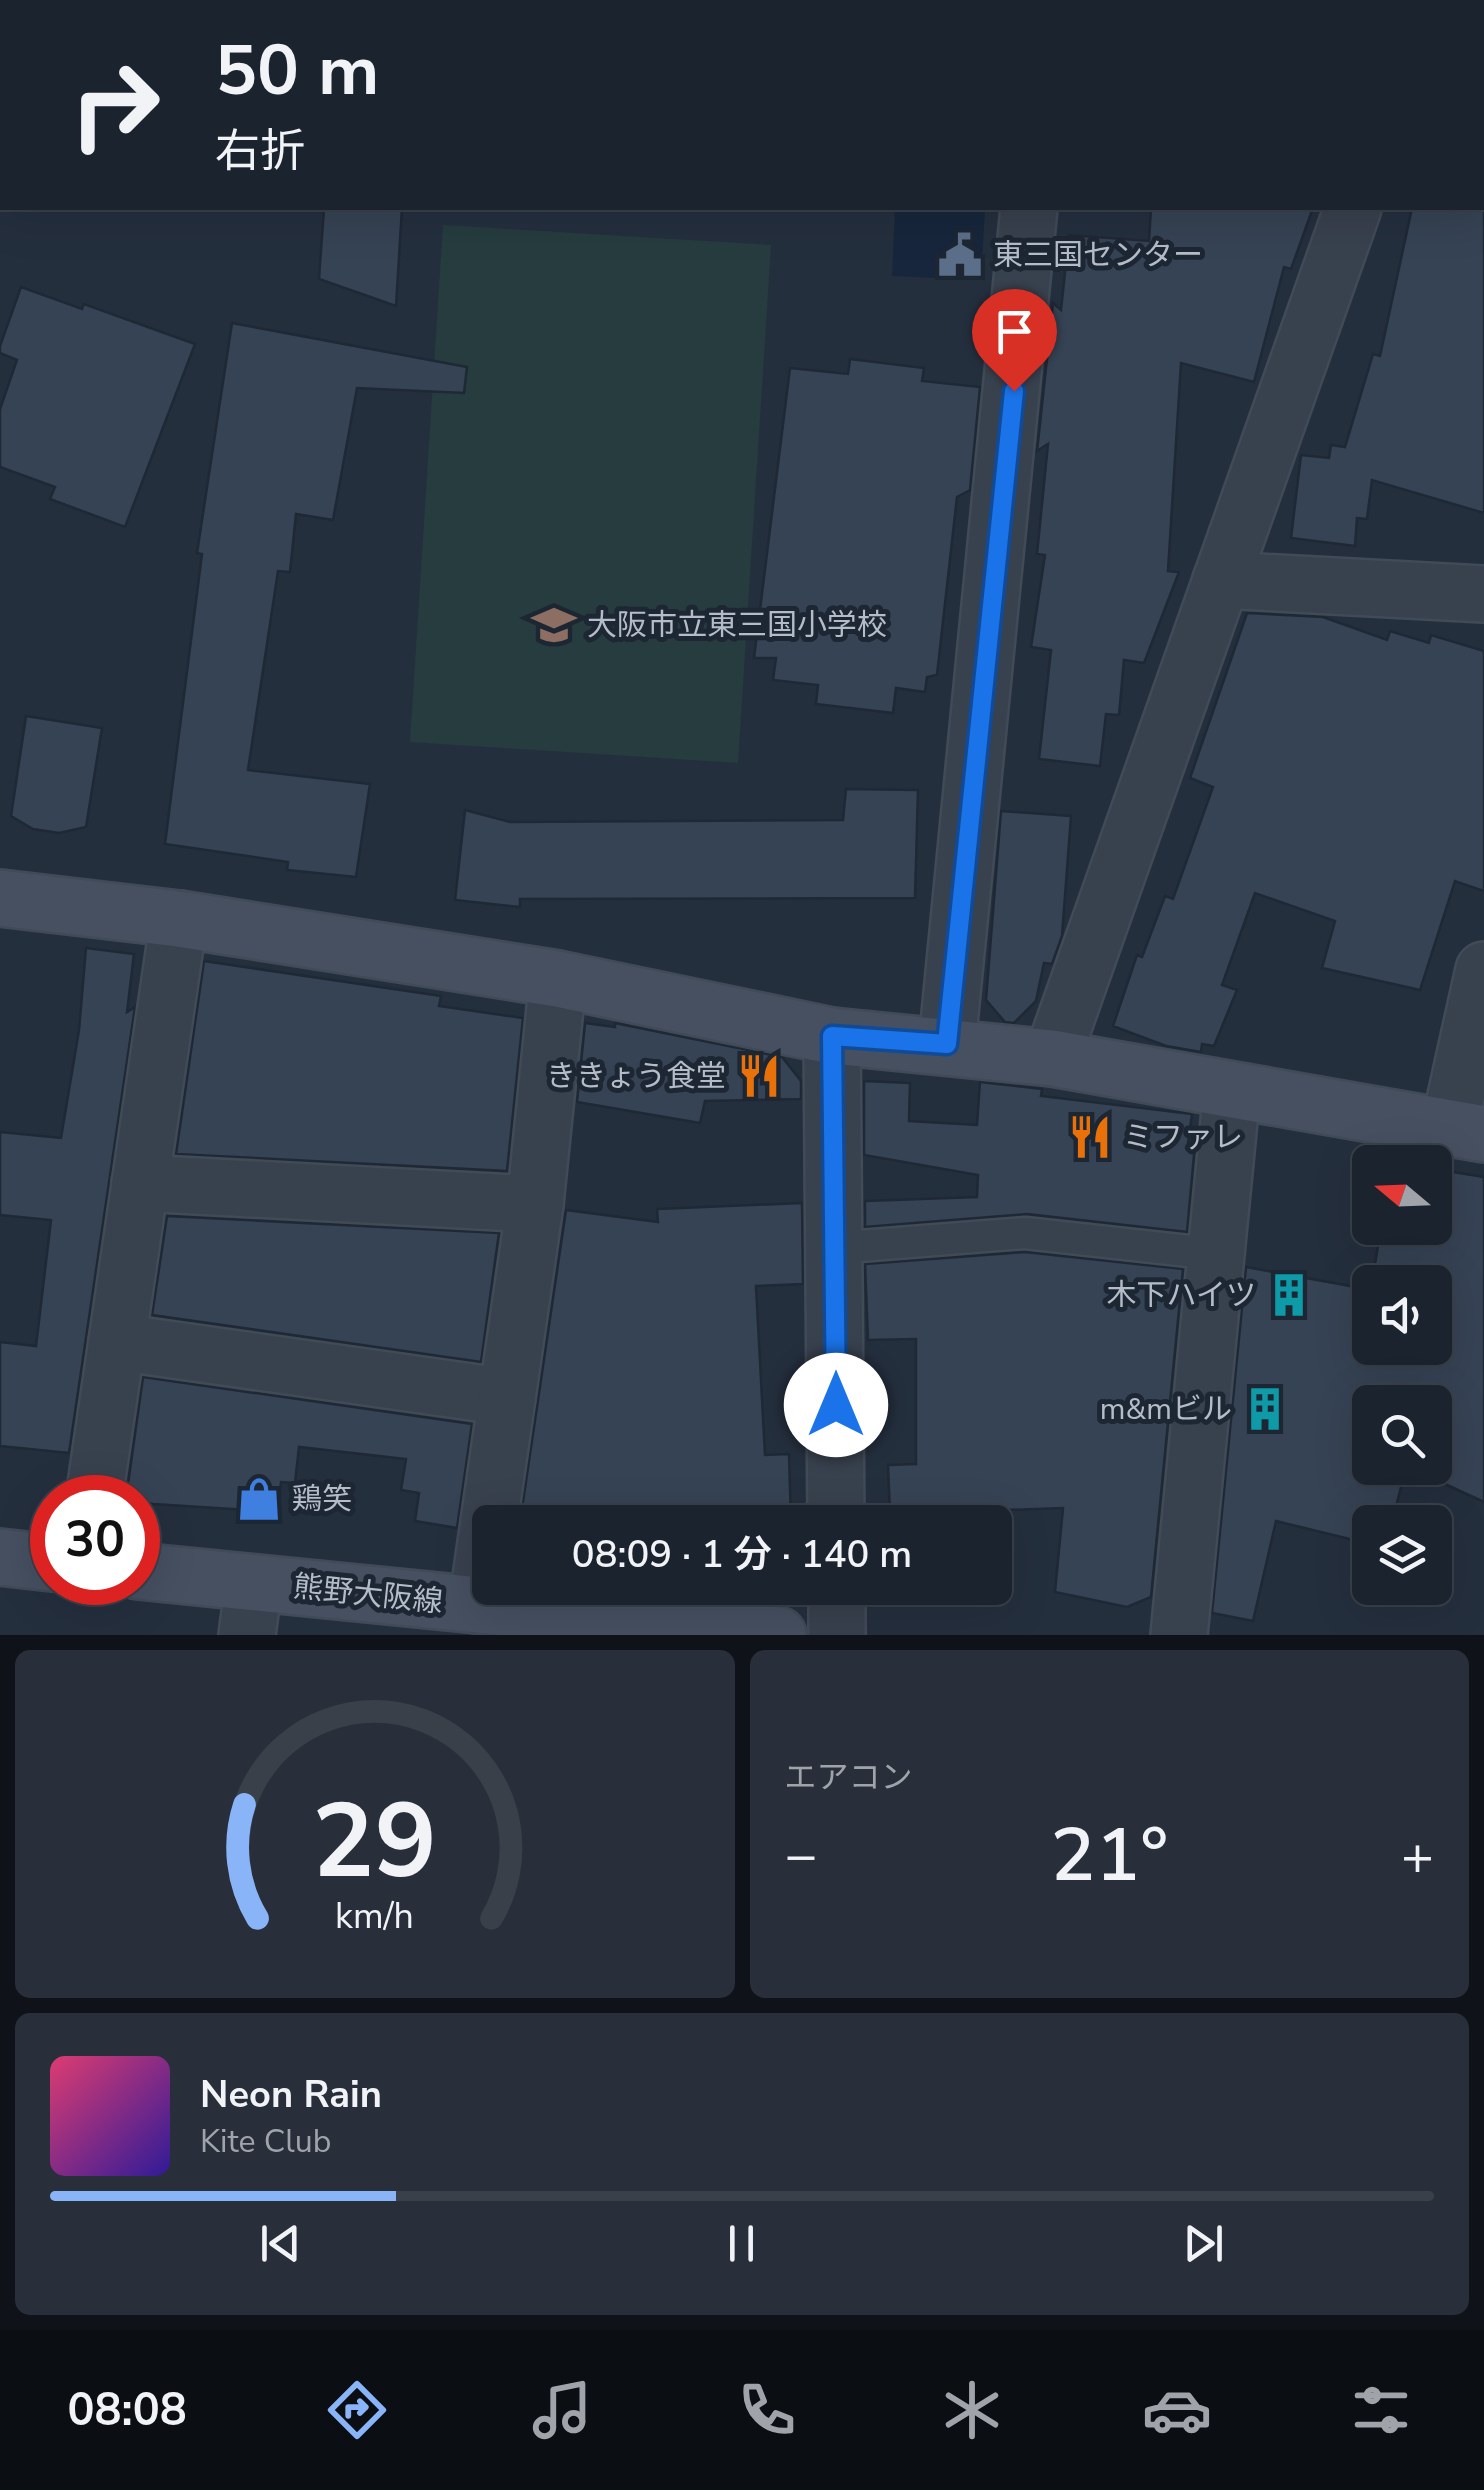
<!DOCTYPE html>
<html lang="ja">
<head>
<meta charset="utf-8">
<style>
	body { margin:0; font-family:"Nunito Sans","Noto Sans JP",sans-serif; background:#282f3a; color:#f1f3f6; height:100vh; display:flex; flex-direction:column; font-size:38px; white-space:nowrap }
	* { box-sizing:border-box; margin:0 }
	p { font-size:32px; color:#a0a4aa }
	.icon { flex:none; width:55px; height:55px; fill:none; stroke:currentColor; stroke-width:2; stroke-linecap:round; stroke-linejoin:round }
	.map { position:relative; height:1635px; overflow:hidden }
	.drawer { display:flex; flex-direction:column; gap:15px; padding:15px; background:#0f1319; flex:1 }
	.drawer>* { flex:none }
	.guide { position:absolute; left:0px; top:0px; width:1485px; height:210px; box-shadow:0 10px 40px #0002,0 0 0 2px #39404a; background:#1b232e; color:#f1f3f6; overflow:hidden }
	.needle { width:65px; rotate:289deg }
	.controls { position:absolute; left:1352px; top:1145px; display:grid; gap:20px }
	.controls a { display:grid; place-items:center; width:100px; height:100px; border-radius:15px; background:#1b232e; box-shadow:0 10px 40px #0002,0 0 0 2px #39404a; font-size:50px }
	.speed { position:absolute; left:30px; top:1475px; display:flex; gap:20px; font-size:50px; font-weight:700; text-align:center }
	.speed>* { display:grid; place-content:center; width:130px; height:130px; border-radius:50%; background:#1b232e; box-shadow:0 10px 40px #0002,0 0 0 2px #39404a; line-height:1 }
	.speed .limit { border:15px solid #d22; background:#fff; color:#111 }
	.pin { position:absolute; display:grid; place-items:center; width:85px; height:85px; color:#fff; margin:-102px -42px; border-radius:50% 50% 50% 0; rotate:-45deg; box-shadow:0 0 10px #0007 }
	.pin .icon { rotate:45deg }
	.me { position:absolute; width:110px; margin:-55px; rotate:0deg; stroke-linejoin:round; filter:drop-shadow(0 0 8px #0008) }
	.turn { display:flex; align-items:center; gap:35px; height:210px; padding:0 50px; font-size:45px }
	.turn .icon { width:130px; height:130px; stroke-width:2.5 }
	.turn b { display:block; font-size:70px; line-height:85px }
	.big { font-size:75px; font-weight:600; line-height:1.1 }
	.drawer .card { flex:1; display:flex; flex-direction:column; justify-content:center; gap:15px; min-width:0; padding:0 35px; border-radius:15px; background:#282f3a }
	.drawer .dial { align-items:center; gap:0 }
	.dial svg { height:260px; overflow:visible; fill:none; stroke:#39404a; stroke-width:7; stroke-linecap:round; text-anchor:middle }
	.dial text { fill:#f1f3f6; stroke:none }
	.song { display:flex; align-items:center; gap:30px }
	.cover { width:120px; height:120px; border-radius:15px; background:linear-gradient(135deg,hsl(340 70% 55%),hsl(250 70% 35%)) }
	.played { height:10px; border-radius:5px; background:linear-gradient(90deg,#8ab4f8 25%,#39404a 25%) }
	.keys { display:flex; justify-content:space-around; direction:ltr }
	.heat { display:flex; justify-content:space-between; align-items:center; font-size:55px; direction:ltr }
	.drawer .tiles { flex:1; display:grid; gap:15px; grid-template-columns:1fr 1fr }
	.card:last-child { grid-column:span 2 }
	.trip { position:absolute; left:472px; top:1505px; width:540px; height:100px; border-radius:15px; background:#1b232e; box-shadow:0 10px 40px #0002,0 0 0 2px #39404a; font-weight:600; line-height:100px; text-align:center }
	.tab-bar { display:flex; height:160px; justify-content:space-around; align-items:center; background:#0b0e12; color:#a0a4aa }
	.tab-bar .icon { width:70px; height:70px }
	.tab-bar .selected { color:#8ab4f8 }
	.tab-bar b { font-size:45px; color:#f1f3f6 }
	.map>svg:first-child { display:block }
</style>
</head>
<body>
<div class="map">
<svg width="1484" height="1635" viewBox="0 0 1484 1635">
	<rect width="100%" height="100%" fill="#242f3e"/>
	<polygon fill="#263c3f" points="443,225 771,245 738,763 410,742"/>
	<polygon fill="#17263c" points="895,208 985,208 981,280 892,276"/>
	<g fill="#364354" stroke="#1f2835" stroke-width="2.5">
		<polygon points="324,208 402,208 396,306 319,279"/>
		<polygon points="1151,208 1313,208 1291,269 1284,267 1254,382 1181,363 1168,571 1179,572 1144,663 1124,660 1119,715 1106,714 1100,766 1039,759 1051,650 1031,647 1045,555 1037,554 1048,444 1037,451 1053,303 1061,310 1069,235 1149,241"/>
		<polygon points="1412,208 1484,208 1484,513 1372,480 1367,519 1357,518 1355,546 1291,538 1301,455 1329,458 1331,445 1345,447 1373,354 1380,356"/>
		<polygon points="21,287 82,309 84,304 195,344 125,527 50,499 55,487 0,467 0,409 17,360 0,353 0,346"/>
		<polygon points="232,323 467,367 464,393 357,388 333,520 296,514 290,572 278,571 248,770 370,784 356,877 287,870 288,862 165,844 202,554 197,553"/>
		<polygon points="850,359 924,368 922,381 980,387 970,490 957,497 937,675 927,677 925,692 896,688 893,713 816,704 818,685 773,680 776,658 754,658 790,368 848,374"/>
		<polygon points="1247,613 1323,617 1387,640 1390,631 1429,643 1431,635 1484,651 1484,891 1455,881 1420,990 1322,968 1335,921 1255,893 1222,985 1237,990 1214,1046 1202,1044 1201,1052 1166,1046 1113,1026 1137,955 1142,957 1165,896 1173,899 1213,787 1190,778"/>
		<polygon points="26,716 102,728 86,827 59,833 33,829 11,816"/>
		<polygon points="846,789 918,790 915,898 520,899 520,907 455,900 465,810 510,822 843,820"/>
		<polygon points="1001,811 1071,816 1062,936 1052,964 1044,963 1036,1001 1014,1023 1005,1022 986,1000"/>
		<polygon points="86,948 134,954 127,1012 135,1007 69,1453 0,1446 0,1342 36,1346 51,1220 0,1215 0,1132 61,1138 79,1030"/>
		<polygon points="204,961 441,996 439,1006 523,1018 507,1171 176,1154"/>
		<polygon points="585,1023 615,1027 615,1023 782,1057 801,1081 801,1099 705,1101 700,1123 577,1102"/>
		<polygon points="864,1081 910,1083 909,1121 977,1125 980,1082 1042,1089 1041,1096 1192,1114 1188,1143 1195,1144 1187,1232 1027,1214 865,1227 865,1201 977,1197 978,1175 864,1155"/>
		<polygon points="1435,1169 1484,1177 1484,1502 1410,1468 1435,1468 1435,1402 1370,1402 1370,1468 1406,1468 1392,1522 1370,1522 1370,1544 1276,1521 1253,1621 1212,1613 1246,1267 1356,1287 1358,1282 1370,1285 1370,1348 1435,1348 1435,1282 1372,1282 1381,1228 1435,1228"/>
		<polygon points="802,1203 803,1284 756,1286 765,1455 789,1454 791,1522 520,1522 566,1210 658,1222 657,1209"/>
		<polygon points="167,1216 499,1233 481,1362 152,1315"/>
		<polygon points="1025,1252 1183,1269 1151,1597 1127,1607 1055,1592 1063,1508 890,1514 888,1465 916,1464 916,1339 868,1340 865,1264"/>
		<polygon points="143,1377 472,1424 457,1528 415,1521 419,1493 401,1490 406,1459 299,1447 295,1483 281,1482 278,1512 153,1504 126,1498"/>
	</g>
	<g fill="none" stroke-linecap="round" stroke-linejoin="round">
		<g stroke="#414a57" stroke-width="35">
			<polyline id="lane" points="834,1248 1025,1233 1216,1254"/>
		</g>
		<g stroke="#414a57" stroke-width="60">
			<g id="street">
				<polyline points="1426,2 1427,0"/>
				<polyline points="1221,580 1484,594"/>
				<polyline points="832,1036 836,1522"/>
				<polyline points="947,1044 1029,208"/>
				<polyline points="1052,1058 1353,208"/>
				<polyline points="1449,1128 1484,970"/>
				<polyline points="140,1183 535,1204"/>
				<polyline points="117,1342 507,1397"/>
				<polyline points="94,1498 179,919"/>
				<polyline points="837,1588 837,1635"/>
				<polyline points="477,1605 535,1204 558,979"/>
				<polyline points="247,1635 254,1583"/>
				<polyline points="1179,1635 1232,1090"/>
			</g>
		</g>
		<g stroke="#414a57" stroke-width="60">
			<g id="secondary">
				<polyline points="0,3 1,0"/>
				<polyline points="0,898 179,919 558,979 832,1036 1052,1058 1484,1134"/>
				<polyline points="0,1557 52,1563"/>
				<polyline points="138,1571 778,1635"/>
			</g>
		</g>
		<use href="#lane" stroke="#38414e" stroke-width="30"/>
		<use href="#street" stroke="#38414e" stroke-width="55"/>
		<use href="#secondary" stroke="#465061" stroke-width="55"/>
	</g>
	<g fill="none" stroke-linecap="round" stroke-linejoin="round">
		<g stroke="#114b97" stroke-width="25">
			<polyline id="route" points="836,1405 832,1036 947,1044 1014,391"/>
		</g>
		<use href="#route" stroke="#1a73e8" stroke-width="18"/>
	</g>
	<defs>
		<g id="civic-bare" transform="scale(3.45)"><path d="M-.6-6.5H3V-4.5H.6V-3L4-1V1h2V6H-6V1h2V-1L-.6-3ZM-1.2 2.5V6h2.4V2.5Z" fill="#5c6f8a" stroke="#1d2633" stroke-width="2.5" paint-order="stroke"/></g>
		<g id="school-bare" transform="scale(3.45)"><path d="M0-5L7-2L0 1L-7-2ZM-4 1L0 2.5L4 1V4Q0 6-4 4Z" fill="#8d6e63" stroke="#1d2633" stroke-width="2.5" paint-order="stroke"/></g>
		<g id="restaurant-bare" transform="scale(3.45)"><path d="M-5-6h1v4h1v-4h1v4h1v-4h1v5L-1.5 .5V6h-2V.5L-5-1ZM5-6V6H3V1.5H1.5Q1.5-4 5-6Z" fill="#e8710a" stroke="#1d2633" stroke-width="2.5" paint-order="stroke"/></g>
		<g id="building-bare" transform="scale(3.45)"><path d="M-4-6H4V6H1V3H-1V6H-4ZM-2.5-4.3h1.7v1.8h-1.7ZM.8-4.3h1.7v1.8H.8ZM-2.5-1h1.7V.8h-1.7ZM.8-1h1.7V.8H.8Z" fill="#0f9aa8" stroke="#1d2633" stroke-width="2.5" paint-order="stroke"/></g>
		<g id="shop-bare" transform="scale(3.45)"><path d="M-5-2.5h2.3a2.7 3.5 0 0 1 5.4 0H5L5.5 6h-11ZM-1.5-2.5h3a1.5 2.3 0 0 0-3 0Z" fill="#3f7fe0" stroke="#1d2633" stroke-width="2.5" paint-order="stroke"/></g>
	</defs>
	<g fill-rule="evenodd">
		<use href="#civic-bare" x="960" y="255"/>
		<use href="#school-bare" x="554" y="625"/>
		<use href="#restaurant-bare" x="759" y="1076"/>
		<use href="#restaurant-bare" x="1090" y="1137"/>
		<use href="#building-bare" x="1289" y="1295"/>
		<use href="#building-bare" x="1265" y="1409"/>
		<use href="#shop-bare" x="259" y="1499"/>
	</g>
	<g text-anchor="middle" stroke-width="10" stroke-linejoin="round" paint-order="stroke">
		<g font-size="30" fill="#b4bcc9" stroke="#1d2633" text-anchor="start">
			<text x="993" y="265">東三国センター</text>
			<text x="587" y="635">大阪市立東三国小学校</text>
			<text x="726" y="1086" text-anchor="end">ききょう食堂</text>
			<text x="1123" y="1147">ミファレ</text>
			<text x="1256" y="1305" text-anchor="end">木下ハイツ</text>
			<text x="1232" y="1419" text-anchor="end">m&amp;mビル</text>
			<text x="292" y="1509">鶏笑</text>
		</g>
		<g font-size="30" fill="#b4bcc9" stroke="#1d2633">
			<text transform="translate(368 1594) rotate(6)" y="10">熊野大阪線</text>
		</g>
	</g>
</svg>
<div class="controls">
<a><svg class="needle" viewBox="-14 -14 28 28"><path d="M0-13l5 13h-10z" fill="#e53935"/><path d="M0 13l5-13h-10z" fill="#a0a4aa"/></svg></a>
<a><svg class="icon" aria-label="sound" viewBox="0 0 24 24"><path d="M4 9h4l5-4v14l-5-4H4zM17 9q2 3 0 6"/></svg></a>
<a><svg class="icon" aria-label="search" viewBox="0 0 24 24"><circle cx="10" cy="10" r="6"/><path d="M15 15l6 6"/></svg></a>
<a><svg class="icon" aria-label="layers" viewBox="0 0 24 24"><path d="M12 4l9 5-9 5-9-5zM3 14l9 5 9-5"/></svg></a>
</div>
<div class="speed"><div class="limit">30</div></div>
<div class="pin" style="left:1014px;top:391px;background:#d93025"><svg class="icon" aria-label="arrive" viewBox="0 0 24 24"><path d="M6 21V4h12l-3 4 3 4H6"/></svg></div>
<svg class="me" style="left:836px;top:1405px" viewBox="-20 -20 40 40"><circle r="19" fill="#fff"/><path d="M0-13L10 11 0 6-10 11z" fill="#1a73e8"/></svg>
<div class="trip">08:09 · 1 分 · 140 m</div>
<div class="guide">
<div class="turn"><svg class="icon" aria-label="right" viewBox="0 0 24 24"><path d="M7 20v-9h11M14 6l5 5-5 5"/></svg><div><b>50 m</b>右折</div></div>
</div>
</div>
<section class="drawer">
<div class="tiles">
<div class="card dial"><svg viewBox="0 0 100 80">
<path d="M14 69A42 42 0 1 1 86 69"/>
<path d="M14 69A42 42 0 0 1 10 34" stroke="#8ab4f8"/>
<text x="50" y="56" font-size="32" font-weight="700">29</text>
<text x="50" y="72" font-size="11">km/h</text>
</svg></div>
<div class="card"><p>エアコン</p>
<div class="heat"><a>−</a><b class="big">21°</b><a>+</a></div>
</div>
<div class="card">
<div class="song"><i class="cover"></i><div><b>Neon Rain</b><p>Kite Club</p></div></div>
<div class="played"></div>
<div class="keys"><svg class="icon" aria-label="previous" viewBox="0 0 24 24"><path d="M18 5L8 12l10 7zM5 5v14"/></svg><svg class="icon" aria-label="pause" viewBox="0 0 24 24"><path d="M8 5v14M16 5v14"/></svg><svg class="icon" aria-label="next" viewBox="0 0 24 24"><path d="M6 5l10 7-10 7zM19 5v14"/></svg></div>
</div>
</div>
</section>
<nav class="tab-bar">
<b>08:08</b>
<svg class="icon selected" aria-label="directions" viewBox="0 0 24 24"><path d="M12 3l9 9-9 9-9-9zM9 14v-3h6M13 9l2 2-2 2"/></svg>
<svg class="icon" aria-label="music" viewBox="0 0 24 24"><path d="M9 18V5l10-2v13"/><circle cx="6" cy="18" r="3"/><circle cx="16" cy="16" r="3"/></svg>
<svg class="icon" aria-label="phone" viewBox="0 0 24 24"><path d="M5 4h4l2 5-3 2q2 4 5 5l2-3 5 2v4C11 20 4 13 5 4z"/></svg>
<svg class="icon" aria-label="climate" viewBox="0 0 24 24"><path d="M12 3v18M4 7l16 10M4 17L20 7"/></svg>
<svg class="icon" aria-label="car" viewBox="0 0 24 24"><path d="M5 17H2v-5l4-1 3-4h7l3 4 3 1v5h-3M9 17h6M6 11h13"/><circle cx="7" cy="17" r="2"/><circle cx="17" cy="17" r="2"/></svg>
<svg class="icon" aria-label="filters" viewBox="0 0 24 24"><path d="M4 7h16M4 17h16"/><circle cx="9" cy="7" r="2"/><circle cx="15" cy="17" r="2"/></svg>
</nav>
</body>
</html>
